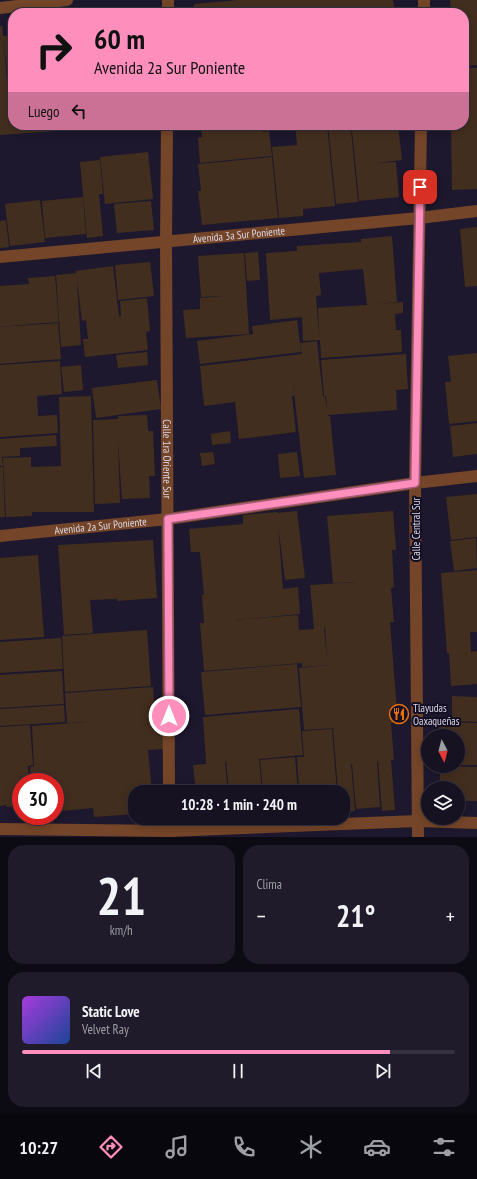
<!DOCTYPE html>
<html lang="es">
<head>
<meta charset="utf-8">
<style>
	body { margin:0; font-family:"PT Sans Narrow",sans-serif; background:#1f1b2a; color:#f1f3f6; height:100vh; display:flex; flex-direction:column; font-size:15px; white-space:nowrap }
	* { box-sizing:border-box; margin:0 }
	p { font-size:13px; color:#9e9ea5 }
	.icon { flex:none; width:22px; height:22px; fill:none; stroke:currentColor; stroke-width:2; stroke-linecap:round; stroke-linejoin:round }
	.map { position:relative; height:837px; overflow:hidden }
	.drawer { display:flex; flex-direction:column; gap:8px; padding:8px; background:#0c0a13; flex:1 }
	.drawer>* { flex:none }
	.banner { position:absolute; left:8px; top:8px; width:461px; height:122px; border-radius:16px; box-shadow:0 2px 10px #0003,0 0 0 1px #353240; background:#fe8ebb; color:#111; overflow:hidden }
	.needle { width:26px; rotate:173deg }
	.controls { position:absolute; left:421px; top:729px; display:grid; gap:8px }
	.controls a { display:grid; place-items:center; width:44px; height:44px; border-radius:50%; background:#161222; box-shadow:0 2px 10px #0003,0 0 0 1px #353240; font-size:20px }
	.speed { position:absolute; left:12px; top:773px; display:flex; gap:8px; font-size:20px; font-weight:700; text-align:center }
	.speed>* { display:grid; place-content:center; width:52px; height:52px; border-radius:50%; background:#161222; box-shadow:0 2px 10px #0003,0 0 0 1px #353240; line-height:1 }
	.speed .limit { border:6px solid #d22; background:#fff; color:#111 }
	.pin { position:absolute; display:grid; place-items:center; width:34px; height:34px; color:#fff; margin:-17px; border-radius:8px; box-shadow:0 2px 6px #0006 }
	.me { position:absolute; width:44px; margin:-22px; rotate:0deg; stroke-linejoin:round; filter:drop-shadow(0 0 3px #0008) }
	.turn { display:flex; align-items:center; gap:14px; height:84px; padding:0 20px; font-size:18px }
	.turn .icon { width:52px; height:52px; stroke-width:2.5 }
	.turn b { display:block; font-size:28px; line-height:34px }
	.then { display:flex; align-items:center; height:38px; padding:0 20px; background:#0003; gap:8px; font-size:15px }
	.big { font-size:30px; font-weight:600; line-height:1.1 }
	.drawer .widget { flex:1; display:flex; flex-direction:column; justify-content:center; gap:6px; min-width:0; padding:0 14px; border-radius:16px; background:#1f1b2a }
	.drawer .dial { align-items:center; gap:0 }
	.dial b { font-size:52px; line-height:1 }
	.song { display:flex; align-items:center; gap:12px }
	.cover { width:48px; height:48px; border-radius:6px; background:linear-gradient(135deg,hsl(280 70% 55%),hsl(220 70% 35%)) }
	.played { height:4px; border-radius:2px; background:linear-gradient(90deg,#fe8ebb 85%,#353240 85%) }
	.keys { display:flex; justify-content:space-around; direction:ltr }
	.heat { display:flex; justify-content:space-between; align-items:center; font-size:22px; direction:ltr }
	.drawer .tiles { flex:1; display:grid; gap:8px; grid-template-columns:1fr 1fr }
	.widget:last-child { grid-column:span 2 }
	.trip { position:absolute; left:128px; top:785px; width:222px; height:40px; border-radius:16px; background:#161222; box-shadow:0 2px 10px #0003,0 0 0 1px #353240; font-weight:600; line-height:40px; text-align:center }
	.tab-bar { display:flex; height:64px; justify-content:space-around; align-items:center; background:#09070e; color:#9e9ea5 }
	.tab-bar .icon { width:28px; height:28px }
	.tab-bar .current { color:#fe8ebb }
	.tab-bar b { font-size:18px; color:#f1f3f6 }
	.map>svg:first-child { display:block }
</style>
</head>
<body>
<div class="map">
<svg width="477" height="837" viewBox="0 0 477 837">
	<rect width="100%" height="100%" fill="#1d182d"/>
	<g fill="#422e1e" fill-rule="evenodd">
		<polygon points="239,0 393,0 395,13 194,13 194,4"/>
		<polygon points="450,0 477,0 477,65 464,66 464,13 451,13"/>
		<polygon points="0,26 2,26 7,80 8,80 3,36 13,35 13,125 70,125 70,130 0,135"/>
		<polygon points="464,68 477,68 477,189 452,190 451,125 464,125"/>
		<polygon points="74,125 88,125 88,129 75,130"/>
		<polygon points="103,125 154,125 154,129 103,131"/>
		<polygon points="201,125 263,125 263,132 269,131 272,156 200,163 198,138 202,137"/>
		<polygon points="295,125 327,125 335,206 303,209 303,216 279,218 272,147 297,145"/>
		<polygon points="328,125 398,125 402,160 376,163 396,162 399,197 359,201 352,130 351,130 358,202 336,204"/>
		<polygon points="148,152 153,199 105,204 100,157"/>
		<polygon points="272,157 278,218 202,225 198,191 201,191 198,164"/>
		<polygon points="100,160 103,194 99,194 103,236 87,238 80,162"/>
		<polygon points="83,197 86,234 45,238 42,201"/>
		<polygon points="40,200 45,242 10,246 5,204"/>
		<polygon points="151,201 154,230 117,233 114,204"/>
		<polygon points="6,220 9,247 0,248 0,221"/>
		<polygon points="477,227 477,286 465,287 460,229"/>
		<path d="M392,236L397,302L375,304L403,302V313L395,314L396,330H401L402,352L321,358L320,340L303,341L302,317L270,320L266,253L297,251V246L361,242V239ZM363,269L367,305L318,308L319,336L316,296L321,295L319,273Z"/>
		<polygon points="258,252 260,280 247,281 245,253"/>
		<polygon points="244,253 249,334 186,338 183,310 200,309 200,298 223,296 201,297 198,256"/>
		<polygon points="150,262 154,296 118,300 115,265"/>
		<polygon points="113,266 119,316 113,317 121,316 120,301 147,298 150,331 146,332 148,350 85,357 83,339 88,339 86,320 82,321 77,280 81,345 61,347 56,275 76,273 76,271"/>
		<polygon points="55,276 59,322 32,324 31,316 32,324 0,327 0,286 29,284 28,278"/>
		<polygon points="297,320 301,352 200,364 197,341 253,334 252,326"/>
		<polygon points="58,323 61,359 0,364 0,327"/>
		<polygon points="317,341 323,396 325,397 327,411 326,396 324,396 321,360 406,354 408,389 396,390 397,410 328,415 328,416 330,416 336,475 304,478 293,384 294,396 292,396 296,432 239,439 235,402 204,406 200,366 302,354 300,343"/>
		<polygon points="147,352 148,365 118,368 116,355"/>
		<polygon points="477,353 477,421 449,424 445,382 451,382 448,356"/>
		<polygon points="60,361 62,394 37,396 38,416 57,415 58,433 0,437 0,365"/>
		<polygon points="81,365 83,390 64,392 61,367"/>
		<polygon points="157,380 161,409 96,418 92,388"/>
		<polygon points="91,396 94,512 32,512 32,516 6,517 3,458 31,457 31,467 61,466 59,397"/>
		<polygon points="147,415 148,431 153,431 155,476 149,476 150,498 122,499 118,442 120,503 95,504 93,420 118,419 118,416"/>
		<polygon points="477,423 477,454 453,457 450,426"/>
		<polygon points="230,431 231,443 212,445 211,434"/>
		<polygon points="56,435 57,446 20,448 20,456 2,457 3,466 0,466 0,439"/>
		<polygon points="213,452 215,464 202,466 200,453"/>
		<polygon points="297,452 300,476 280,478 278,454"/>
		<polygon points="0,467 3,467 5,517 0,517"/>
		<polygon points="477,494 477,537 451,540 446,497"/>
		<path d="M297,511L305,578L285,580L278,525L283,589L298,587L300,614L234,620L298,615L299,630L314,629L310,585L358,582L333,583L327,516L393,511L396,550H392L394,587L391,588L394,622H390L398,723H391L394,760H391L395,810L382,811L378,761L377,762L380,807L356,809L352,764H351L355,811L343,812V792H338L336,765L333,728H336L304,730L299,668L328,665L302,667V663L204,671L200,623H204L202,595H204L200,552H191L189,529L243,524V515L277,512V513ZM325,627L327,659L324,628Z"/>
		<polygon points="476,538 477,568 454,571 450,541"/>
		<polygon points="153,540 157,598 117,601 117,599 90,600 93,633 64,635 58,545"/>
		<polygon points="38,555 44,637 0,640 0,558"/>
		<polygon points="477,570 477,632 470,632 471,652 477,651 477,684 451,686 449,653 447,653 441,573"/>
		<polygon points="147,630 149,659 132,661 149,659 151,686 65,692 62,636"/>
		<polygon points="61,638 63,669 0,673 0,642"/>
		<polygon points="297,664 301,707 205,715 201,672"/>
		<polygon points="62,671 64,704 0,708 0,675"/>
		<polygon points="153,687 155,717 162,716 164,749 148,750 152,792 135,792 135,814 94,817 93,808 62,811 62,807 55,808 55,782 31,782 30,767 34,766 32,726 87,722 67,723 65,693"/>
		<polygon points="452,696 477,697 477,722 452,721"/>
		<polygon points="64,705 65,722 0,726 0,709"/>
		<polygon points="299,709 303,755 259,759 262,792 229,792 226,761 225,762 228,792 196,792 193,765 206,764 203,717"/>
		<polygon points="439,722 477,723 477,765 458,765 458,736 439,736"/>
		<polygon points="30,725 33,765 28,766 29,782 21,782 21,806 6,807 6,805 0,806 0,727"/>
		<polygon points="332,729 337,792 299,792 297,757 304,757 302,731"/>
		<polygon points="295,757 298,792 263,792 260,760"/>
		<polygon points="440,766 477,767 477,801 458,801 458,788 440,788"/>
	</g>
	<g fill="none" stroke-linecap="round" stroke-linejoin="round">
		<g stroke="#744528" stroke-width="12">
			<polyline points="0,8 67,0"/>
			<polyline points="168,13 168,0"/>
			<polyline points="424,13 424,0"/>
			<path id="s1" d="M167,125L166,242L169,792"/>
			<path id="s2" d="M0,257L419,218L477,211"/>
			<path id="s3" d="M0,536L168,519L415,483L477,476"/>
			<polyline points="169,818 169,837"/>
			<polyline points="0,829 169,831 418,821 477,823"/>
			<polyline points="418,837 415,483 421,125"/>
		</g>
	</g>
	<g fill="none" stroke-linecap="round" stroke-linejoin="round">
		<g stroke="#a55c7a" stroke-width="10">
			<polyline id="route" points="169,716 168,519 415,483 420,187"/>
		</g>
		<use href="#route" stroke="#fe8ebb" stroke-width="7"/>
	</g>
	<defs>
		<g id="restaurant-ring" transform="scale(1)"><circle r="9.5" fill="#140f23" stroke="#e8710a" stroke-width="1.5"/><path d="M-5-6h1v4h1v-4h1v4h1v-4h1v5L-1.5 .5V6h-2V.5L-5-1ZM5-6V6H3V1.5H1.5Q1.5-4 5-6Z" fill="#e8710a"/></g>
	</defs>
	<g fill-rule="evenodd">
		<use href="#restaurant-ring" x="399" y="714"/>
	</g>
	<g text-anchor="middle" stroke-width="4" stroke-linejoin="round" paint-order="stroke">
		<g font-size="11" fill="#dcd9e8" stroke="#140f23">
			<text dy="4" stroke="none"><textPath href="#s2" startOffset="240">Avenida 3a Sur Poniente</textPath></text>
			<text dy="4" stroke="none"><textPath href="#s1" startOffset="334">Calle 1ra Oriente Sur</textPath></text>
			<text dy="4" stroke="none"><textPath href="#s3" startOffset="101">Avenida 2a Sur Poniente</textPath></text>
			<text transform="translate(416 529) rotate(-90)" y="4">Calle Central Sur</text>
		</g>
		<g font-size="11" fill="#dcd9e8" stroke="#140f23" text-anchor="start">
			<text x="413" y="712">Tlayudas<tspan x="413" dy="13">Oaxaqueñas</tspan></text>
		</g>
	</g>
</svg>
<div class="controls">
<a><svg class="needle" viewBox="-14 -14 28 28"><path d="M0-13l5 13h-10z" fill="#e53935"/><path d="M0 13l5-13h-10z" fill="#9e9ea5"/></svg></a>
<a><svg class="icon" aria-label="layers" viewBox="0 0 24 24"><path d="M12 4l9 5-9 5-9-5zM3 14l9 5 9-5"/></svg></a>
</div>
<div class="speed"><div class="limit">30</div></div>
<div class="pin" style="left:420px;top:187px;background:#d93025"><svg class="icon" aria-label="arrive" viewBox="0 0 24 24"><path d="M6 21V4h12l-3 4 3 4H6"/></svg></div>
<svg class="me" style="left:169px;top:716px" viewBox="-20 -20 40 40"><circle r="17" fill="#fe8ebb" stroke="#fff" stroke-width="3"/><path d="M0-11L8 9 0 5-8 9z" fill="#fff"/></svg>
<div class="trip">10:28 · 1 min · 240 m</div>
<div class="banner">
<div class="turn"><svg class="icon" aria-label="right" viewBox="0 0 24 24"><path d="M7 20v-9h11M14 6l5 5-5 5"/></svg><div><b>60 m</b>Avenida 2a Sur Poniente</div></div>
<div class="then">Luego<svg class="icon" aria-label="left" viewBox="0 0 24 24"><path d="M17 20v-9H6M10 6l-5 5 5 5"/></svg></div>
</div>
</div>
<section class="drawer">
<div class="tiles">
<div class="widget dial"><b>21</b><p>km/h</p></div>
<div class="widget"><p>Clima</p>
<div class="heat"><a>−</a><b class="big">21°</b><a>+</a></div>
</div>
<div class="widget">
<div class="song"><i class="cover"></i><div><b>Static Love</b><p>Velvet Ray</p></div></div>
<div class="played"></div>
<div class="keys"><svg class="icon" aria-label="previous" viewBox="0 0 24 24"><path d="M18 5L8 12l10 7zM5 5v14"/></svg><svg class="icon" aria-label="pause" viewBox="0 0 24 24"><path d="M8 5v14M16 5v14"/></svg><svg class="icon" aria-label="next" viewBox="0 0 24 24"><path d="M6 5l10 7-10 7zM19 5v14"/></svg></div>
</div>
</div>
</section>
<nav class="tab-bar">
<b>10:27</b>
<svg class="icon current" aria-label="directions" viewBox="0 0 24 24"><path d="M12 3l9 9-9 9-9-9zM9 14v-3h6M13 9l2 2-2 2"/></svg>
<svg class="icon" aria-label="music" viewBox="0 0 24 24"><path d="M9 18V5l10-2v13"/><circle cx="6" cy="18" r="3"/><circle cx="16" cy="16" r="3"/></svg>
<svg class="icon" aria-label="phone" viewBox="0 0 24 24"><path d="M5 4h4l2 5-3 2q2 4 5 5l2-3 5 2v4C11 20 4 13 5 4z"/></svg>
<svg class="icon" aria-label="climate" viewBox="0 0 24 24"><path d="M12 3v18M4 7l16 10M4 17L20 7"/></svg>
<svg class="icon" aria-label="car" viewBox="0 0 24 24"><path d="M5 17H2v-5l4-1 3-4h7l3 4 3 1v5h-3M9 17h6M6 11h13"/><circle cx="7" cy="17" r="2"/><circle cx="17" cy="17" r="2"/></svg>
<svg class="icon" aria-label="filters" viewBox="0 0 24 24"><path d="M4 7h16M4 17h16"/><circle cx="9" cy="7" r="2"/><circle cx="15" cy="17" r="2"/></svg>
</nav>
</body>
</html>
